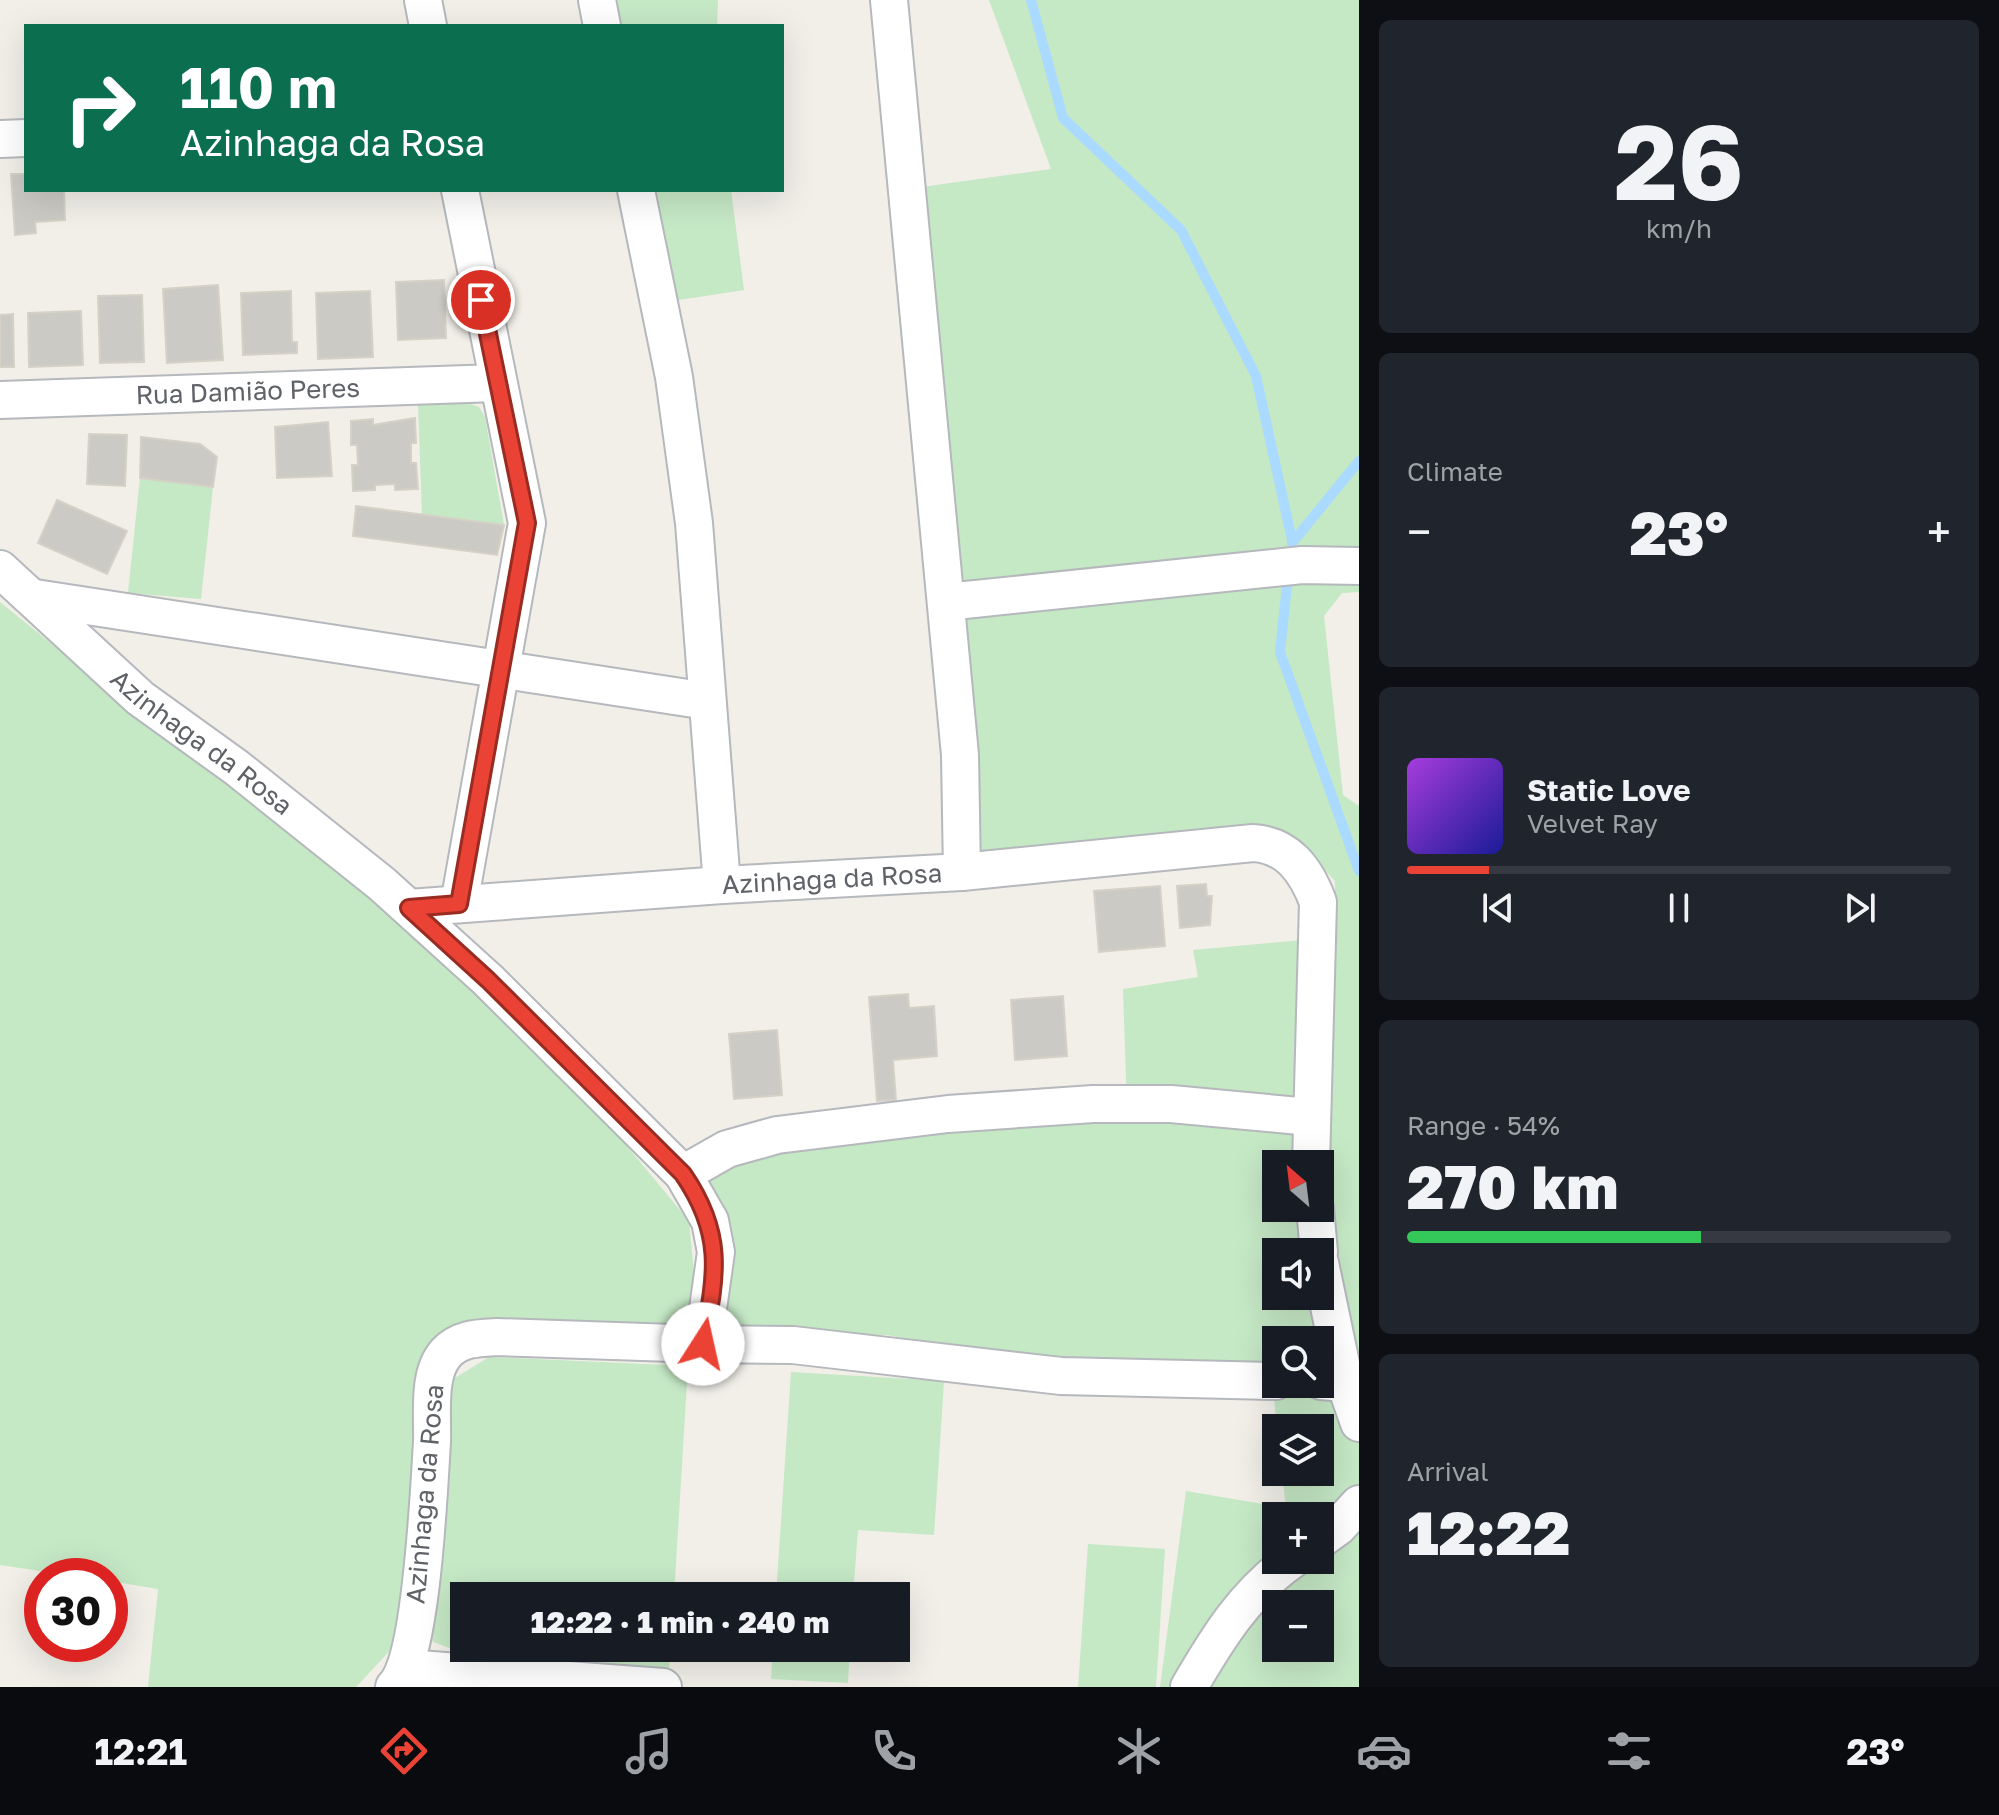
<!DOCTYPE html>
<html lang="en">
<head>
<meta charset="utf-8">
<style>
	body { margin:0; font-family:"Golos Text",sans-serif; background:#20242c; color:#f1f3f6; height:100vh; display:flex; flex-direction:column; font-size:30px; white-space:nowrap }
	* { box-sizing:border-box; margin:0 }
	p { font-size:26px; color:#9ea1a6 }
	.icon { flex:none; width:44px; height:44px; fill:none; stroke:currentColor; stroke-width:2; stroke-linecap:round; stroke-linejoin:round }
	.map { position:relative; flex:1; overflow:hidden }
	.details { display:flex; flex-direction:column; gap:20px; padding:20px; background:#0d0f14; width:640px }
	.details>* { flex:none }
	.hud { position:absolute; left:24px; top:24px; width:760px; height:168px; border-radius:0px; box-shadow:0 8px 32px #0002; background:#0b6e4f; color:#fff; overflow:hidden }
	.needle { width:52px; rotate:332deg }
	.buttons { position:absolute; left:1262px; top:1150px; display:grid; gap:16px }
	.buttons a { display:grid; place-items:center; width:72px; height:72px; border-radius:0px; background:#171b24; box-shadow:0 8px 32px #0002; font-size:40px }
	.speed { position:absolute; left:24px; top:1558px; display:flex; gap:16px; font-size:40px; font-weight:700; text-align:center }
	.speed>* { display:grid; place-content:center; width:104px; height:104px; border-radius:50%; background:#171b24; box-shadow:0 8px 32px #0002; line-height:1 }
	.speed .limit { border:12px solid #d22; background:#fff; color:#111 }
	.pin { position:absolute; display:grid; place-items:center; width:68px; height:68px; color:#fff; margin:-34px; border:4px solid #fff; border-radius:50%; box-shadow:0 2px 8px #0007 }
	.me { position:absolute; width:88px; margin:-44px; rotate:10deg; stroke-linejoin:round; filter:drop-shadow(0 0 6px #0008) }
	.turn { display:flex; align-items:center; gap:28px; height:168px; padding:0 24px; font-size:36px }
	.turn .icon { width:104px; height:104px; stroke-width:2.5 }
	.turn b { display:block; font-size:56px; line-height:68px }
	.big { font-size:60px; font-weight:800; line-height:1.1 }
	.details .widget { flex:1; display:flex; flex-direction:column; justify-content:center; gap:12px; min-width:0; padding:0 28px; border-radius:12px; background:#20242c }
	.details .dial { align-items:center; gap:0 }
	.dial b { font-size:104px; line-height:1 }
	.song { display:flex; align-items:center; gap:24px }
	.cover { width:96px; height:96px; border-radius:12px; background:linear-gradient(135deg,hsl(280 70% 55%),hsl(240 70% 35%)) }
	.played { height:8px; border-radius:4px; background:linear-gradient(90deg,#ea4335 15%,#363941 15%) }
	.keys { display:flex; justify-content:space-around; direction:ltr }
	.heat { display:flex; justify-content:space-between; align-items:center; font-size:44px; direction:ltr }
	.charge { height:12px; border-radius:6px; background:linear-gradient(90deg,#34c759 54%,#363941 0) }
	.trip { position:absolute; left:450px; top:1582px; width:460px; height:80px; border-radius:0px; background:#171b24; box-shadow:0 8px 32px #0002; font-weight:800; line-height:80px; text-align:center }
	.dock { display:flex; height:128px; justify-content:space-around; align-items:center; background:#090b0e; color:#9ea1a6 }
	.dock .icon { width:56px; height:56px }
	.dock .current { color:#ea4335 }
	.dock b { font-size:36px; color:#f1f3f6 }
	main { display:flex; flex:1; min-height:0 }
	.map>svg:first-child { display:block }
</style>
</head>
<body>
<main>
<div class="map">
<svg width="1359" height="1687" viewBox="0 0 1359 1687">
	<rect width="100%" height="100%" fill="#f1efe8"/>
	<g fill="#c5e8c5" fill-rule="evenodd">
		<polygon points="606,0 718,0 717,26 611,26"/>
		<path d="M989,0H1359V592L1342,593L1324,616L1343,795L1359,806V1687H1160L1186,1491L1286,1508L1282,1472H1320V1428H1277L1271,1369L1051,1363L887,1335L727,1333L728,1224L671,1152L1127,1107L1123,989L1198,977L1193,950L1335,937V881L1292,836L976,863L922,187L1051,169ZM1276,1164H1320V1208H1276ZM1276,1252H1320V1296H1276ZM1276,1340H1320V1384H1276ZM1276,1516H1320V1560H1276ZM1276,1604H1320V1648H1276Z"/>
		<polygon points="644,190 731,190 744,290 666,302"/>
		<polygon points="468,403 479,407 485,417 504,525 422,514 418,405"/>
		<polygon points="140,478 213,487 201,599 128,593"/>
		<polygon points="0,602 121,700 334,856 597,1110 689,1221 697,1303 678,1330 437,1342 411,1572 397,1643 356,1687 148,1687 158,1589 110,1581 110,1576 74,1576 0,1565"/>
		<polygon points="489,1357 688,1366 674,1596 464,1596 464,1648 670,1648 669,1672 494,1664 433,1642 445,1384"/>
		<polygon points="791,1372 944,1381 934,1535 858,1530 853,1596 776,1596"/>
		<polygon points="1088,1544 1165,1549 1156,1687 1078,1687"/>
		<polygon points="773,1648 850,1648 848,1683 771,1679"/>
	</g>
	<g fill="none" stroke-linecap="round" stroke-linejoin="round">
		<g stroke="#aadaff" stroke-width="10">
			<polyline points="1031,0 1063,118 1181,230 1256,376 1292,540"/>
			<polyline points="1292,543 1359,461"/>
			<polyline points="1288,575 1280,652 1359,871"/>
		</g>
	</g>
	<g fill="#cccac5" stroke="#d6d1c6" stroke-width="2">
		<polygon points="11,174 26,174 26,190 64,190 65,220 35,222 36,233 15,235"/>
		<polygon points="444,280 446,338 398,340 396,282"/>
		<polygon points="218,285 223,360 167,363 163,289"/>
		<polygon points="291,291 292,342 297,342 297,353 243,355 241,293"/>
		<polygon points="370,291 373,357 318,359 316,293"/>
		<polygon points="142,295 144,362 100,363 98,296"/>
		<polygon points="81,311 83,365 29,367 28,313"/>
		<polygon points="13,314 14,367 0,367 0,315"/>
		<polygon points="415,418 416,443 411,443 411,463 416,463 418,489 395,490 395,484 375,485 375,490 353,491 352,465 358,465 357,445 351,445 351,421 373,419 373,425"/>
		<polygon points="328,422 332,476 277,478 275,427"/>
		<polygon points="89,434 127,435 125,486 87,484"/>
		<polygon points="141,437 200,444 217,457 213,487 140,478"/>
		<polygon points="57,500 127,531 107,574 38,543"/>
		<polygon points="356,506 504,525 497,555 353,536"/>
		<polygon points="1206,884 1207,896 1212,896 1210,925 1180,928 1177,886"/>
		<polygon points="1160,886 1165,946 1099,952 1094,891"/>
		<polygon points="908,994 909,1008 934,1006 937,1056 893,1060 896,1100 877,1101 869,997"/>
		<polygon points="1063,996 1067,1056 1015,1060 1011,1000"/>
		<polygon points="777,1030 782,1095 734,1099 729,1034"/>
	</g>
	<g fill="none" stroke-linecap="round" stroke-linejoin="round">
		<g stroke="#b5b8bc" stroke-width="40">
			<g id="minor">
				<polyline points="423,0 428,26"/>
				<polyline points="597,0 602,26"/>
				<polyline points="889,0 960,755 962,872"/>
				<polyline points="0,139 26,138"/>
				<polyline points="636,190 674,377 694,523 722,885"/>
				<path id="s1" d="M0,400L497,383"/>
				<path id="s2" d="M0,569L140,698L237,768L382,884L488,980L683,1174L710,1221L716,1252L703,1344L497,1337C478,1338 460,1338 446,1353C427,1374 433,1415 432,1442C429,1488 422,1658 394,1687"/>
				<polyline points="35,598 707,701"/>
				<polyline points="946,602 1302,565 1359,566"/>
				<polyline points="459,904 527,523 460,190"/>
				<path id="s3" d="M409,908L722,885L962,872L1253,843C1288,845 1306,870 1318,902L1311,1164"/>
				<polyline points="683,1174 727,1149 777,1135 948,1114 1093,1104 1171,1104 1310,1117"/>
				<polyline points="1315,1208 1319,1252"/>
				<polyline points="1320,1263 1345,1383"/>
				<polyline points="703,1344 793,1345 1061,1376 1276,1381"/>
				<polyline points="1321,1381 1345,1383 1359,1423"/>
				<polyline points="1320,1540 1338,1527 1359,1504"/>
				<polyline points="405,1668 663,1687"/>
				<path d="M1189,1687C1217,1639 1245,1593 1292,1560"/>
			</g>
		</g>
		<use href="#minor" stroke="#fff" stroke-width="36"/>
	</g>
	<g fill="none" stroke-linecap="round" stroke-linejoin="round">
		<g stroke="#982c22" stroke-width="20">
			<path id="route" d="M481,300L527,523L459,904L409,908L488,980L683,1174C725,1235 716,1275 703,1344"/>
		</g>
		<use href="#route" stroke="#ea4335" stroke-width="14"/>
	</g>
	<g text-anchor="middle" stroke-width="6" stroke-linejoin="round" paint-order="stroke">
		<g font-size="26" fill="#5f6368" stroke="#fff">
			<text dy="9" stroke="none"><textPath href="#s1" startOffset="248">Rua Damião Peres</textPath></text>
			<text dy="9" stroke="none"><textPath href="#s2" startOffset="266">Azinhaga da Rosa</textPath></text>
			<text dy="9" stroke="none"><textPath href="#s3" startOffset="424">Azinhaga da Rosa</textPath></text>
			<text transform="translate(425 1494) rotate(-85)" y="9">Azinhaga da Rosa</text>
		</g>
	</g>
</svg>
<div class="buttons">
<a><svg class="needle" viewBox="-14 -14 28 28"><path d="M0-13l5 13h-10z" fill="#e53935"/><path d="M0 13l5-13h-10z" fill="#9ea1a6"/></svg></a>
<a><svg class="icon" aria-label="sound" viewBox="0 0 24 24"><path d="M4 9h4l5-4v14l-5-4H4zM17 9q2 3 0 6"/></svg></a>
<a><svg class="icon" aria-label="search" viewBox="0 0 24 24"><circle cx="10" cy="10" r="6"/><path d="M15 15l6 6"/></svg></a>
<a><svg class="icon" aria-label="layers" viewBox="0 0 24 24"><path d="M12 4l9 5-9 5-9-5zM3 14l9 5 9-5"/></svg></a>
<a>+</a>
<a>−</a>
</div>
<div class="speed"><div class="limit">30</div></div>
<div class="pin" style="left:481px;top:300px;background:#d93025"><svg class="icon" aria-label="arrive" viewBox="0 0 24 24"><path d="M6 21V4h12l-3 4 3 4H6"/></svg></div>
<svg class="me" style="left:703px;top:1344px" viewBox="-20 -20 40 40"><circle r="19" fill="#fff"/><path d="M0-13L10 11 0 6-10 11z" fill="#ea4335"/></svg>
<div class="trip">12:22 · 1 min · 240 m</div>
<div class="hud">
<div class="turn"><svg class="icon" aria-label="right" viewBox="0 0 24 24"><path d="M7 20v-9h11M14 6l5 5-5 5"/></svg><div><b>110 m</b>Azinhaga da Rosa</div></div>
</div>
</div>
<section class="details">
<div class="widget dial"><b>26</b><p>km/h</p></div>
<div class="widget"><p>Climate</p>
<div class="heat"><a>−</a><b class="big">23°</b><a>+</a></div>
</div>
<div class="widget">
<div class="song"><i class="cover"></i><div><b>Static Love</b><p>Velvet Ray</p></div></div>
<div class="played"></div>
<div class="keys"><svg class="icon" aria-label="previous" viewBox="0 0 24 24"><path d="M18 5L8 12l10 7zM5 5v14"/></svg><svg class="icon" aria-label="pause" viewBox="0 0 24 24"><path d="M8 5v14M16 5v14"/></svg><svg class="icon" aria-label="next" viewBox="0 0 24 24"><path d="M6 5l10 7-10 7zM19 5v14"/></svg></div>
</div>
<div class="widget"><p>Range · 54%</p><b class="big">270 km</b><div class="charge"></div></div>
<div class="widget"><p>Arrival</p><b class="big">12:22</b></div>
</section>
</main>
<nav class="dock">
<b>12:21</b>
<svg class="icon current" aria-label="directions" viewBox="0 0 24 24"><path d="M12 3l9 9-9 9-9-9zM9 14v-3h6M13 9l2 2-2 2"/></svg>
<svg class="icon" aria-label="music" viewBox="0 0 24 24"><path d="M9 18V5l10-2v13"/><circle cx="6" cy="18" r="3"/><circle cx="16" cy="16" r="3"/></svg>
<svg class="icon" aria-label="phone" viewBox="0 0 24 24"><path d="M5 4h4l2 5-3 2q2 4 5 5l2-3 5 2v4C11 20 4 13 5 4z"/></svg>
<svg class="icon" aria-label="climate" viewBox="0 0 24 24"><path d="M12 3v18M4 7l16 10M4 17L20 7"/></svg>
<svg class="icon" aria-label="car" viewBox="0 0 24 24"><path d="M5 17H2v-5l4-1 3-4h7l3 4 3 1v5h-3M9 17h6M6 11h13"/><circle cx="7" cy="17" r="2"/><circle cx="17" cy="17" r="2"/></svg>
<svg class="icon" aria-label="filters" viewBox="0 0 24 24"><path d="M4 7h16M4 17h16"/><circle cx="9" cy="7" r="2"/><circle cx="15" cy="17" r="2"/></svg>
<b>23°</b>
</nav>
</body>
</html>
